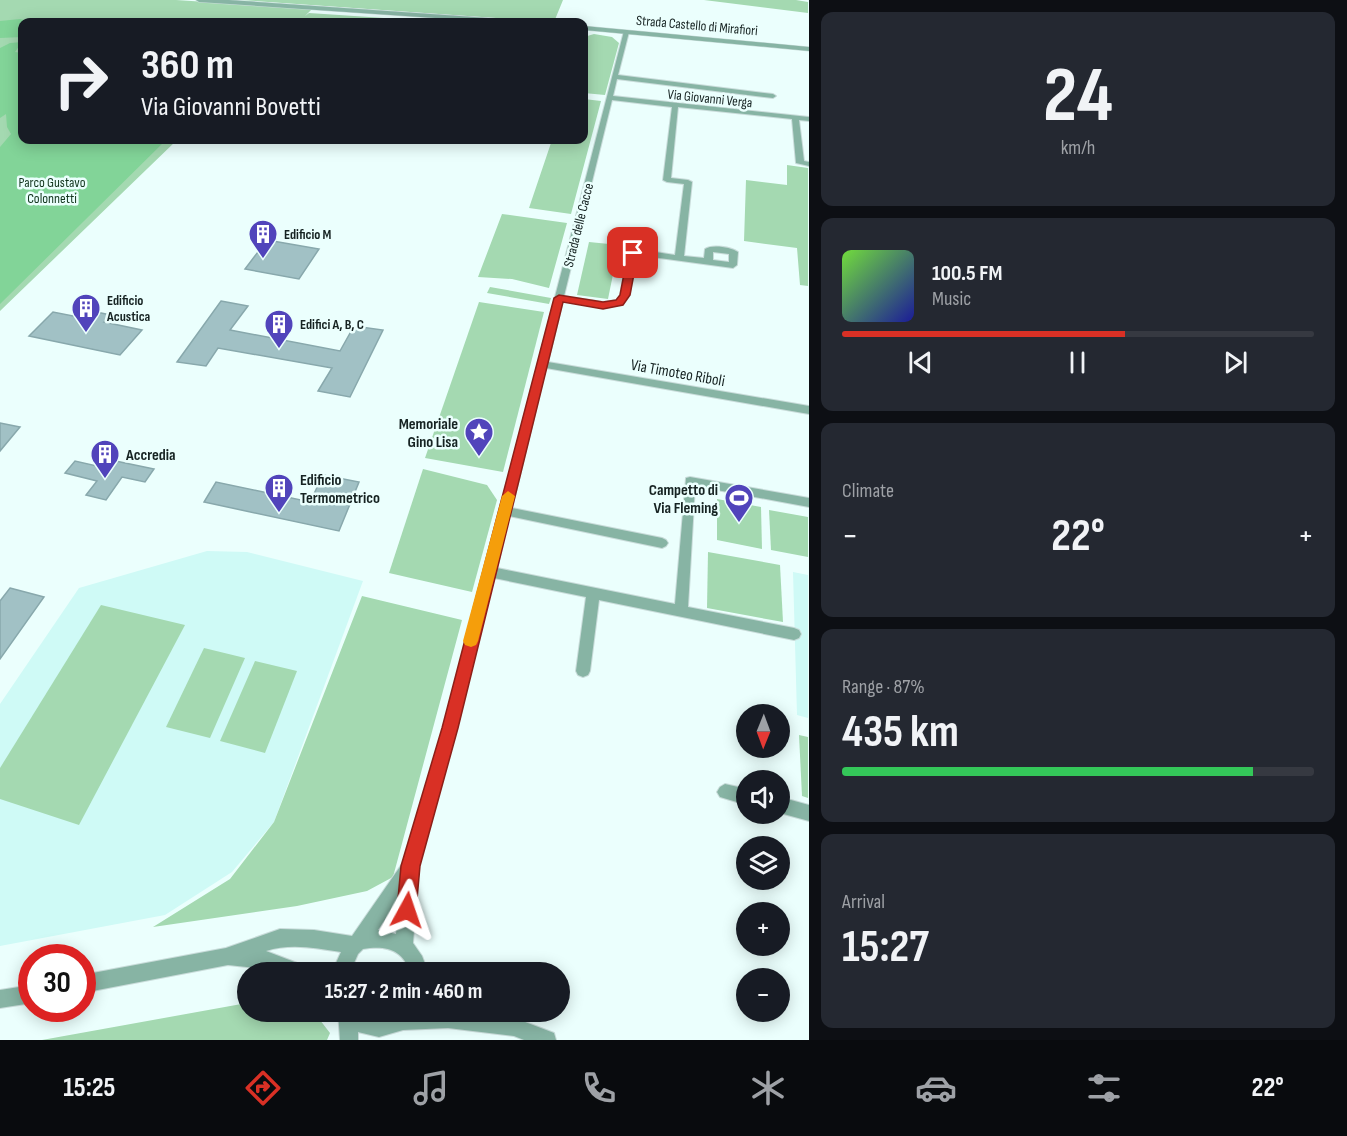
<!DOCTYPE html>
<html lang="en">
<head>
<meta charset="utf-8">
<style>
	body { margin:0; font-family:"Sofia Sans Condensed",sans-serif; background:#242831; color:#f1f3f6; height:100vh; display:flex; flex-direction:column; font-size:22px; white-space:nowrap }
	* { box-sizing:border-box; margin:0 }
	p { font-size:20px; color:#9ea1a6 }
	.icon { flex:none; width:33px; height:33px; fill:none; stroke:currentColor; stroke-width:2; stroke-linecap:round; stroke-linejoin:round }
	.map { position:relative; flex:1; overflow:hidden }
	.details { display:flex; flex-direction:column; gap:12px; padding:12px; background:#0d0f14; width:538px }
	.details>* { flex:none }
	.top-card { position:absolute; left:18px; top:18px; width:570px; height:126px; border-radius:12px; box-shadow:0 3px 15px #0003; background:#171b24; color:#f1f3f6; overflow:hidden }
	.needle { width:39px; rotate:181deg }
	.controls { position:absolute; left:736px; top:704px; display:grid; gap:12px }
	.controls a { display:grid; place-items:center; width:54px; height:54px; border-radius:50%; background:#171b24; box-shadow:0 3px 15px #0003; font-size:30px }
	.speed { position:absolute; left:18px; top:944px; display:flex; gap:12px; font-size:30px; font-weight:700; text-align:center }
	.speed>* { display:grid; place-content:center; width:78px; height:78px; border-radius:50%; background:#171b24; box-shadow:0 3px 15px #0003; line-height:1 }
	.speed .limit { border:9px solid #d22; background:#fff; color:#111 }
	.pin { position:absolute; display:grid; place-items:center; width:51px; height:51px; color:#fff; margin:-26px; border-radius:12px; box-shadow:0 3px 9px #0006 }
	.me { position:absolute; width:66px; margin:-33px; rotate:5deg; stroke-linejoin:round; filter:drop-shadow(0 0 4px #0008) }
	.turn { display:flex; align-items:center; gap:21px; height:126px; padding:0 24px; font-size:27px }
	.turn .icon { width:78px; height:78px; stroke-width:2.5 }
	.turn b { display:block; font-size:42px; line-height:51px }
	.big { font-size:45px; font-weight:700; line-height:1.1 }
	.details .tile { flex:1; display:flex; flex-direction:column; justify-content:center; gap:9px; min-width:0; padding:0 21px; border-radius:12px; background:#242831 }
	.details .dial { align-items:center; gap:0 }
	.dial b { font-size:78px; line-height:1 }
	.song { display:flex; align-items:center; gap:18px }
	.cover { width:72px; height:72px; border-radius:9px; background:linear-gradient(135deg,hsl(100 70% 55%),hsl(240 70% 35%)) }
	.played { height:6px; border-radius:3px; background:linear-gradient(90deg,#d93025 60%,#363941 60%) }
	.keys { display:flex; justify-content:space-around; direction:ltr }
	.heat { display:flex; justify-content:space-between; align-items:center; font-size:33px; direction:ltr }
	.charge { height:9px; border-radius:4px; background:linear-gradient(90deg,#34c759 87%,#363941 0) }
	.trip { position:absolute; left:237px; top:962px; width:333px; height:60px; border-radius:30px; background:#171b24; box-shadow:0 3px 15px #0003; font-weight:700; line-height:60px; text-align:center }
	.tabs { display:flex; height:96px; justify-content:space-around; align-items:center; background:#090b0e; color:#9ea1a6 }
	.tabs .icon { width:42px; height:42px }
	.tabs .selected { color:#d93025 }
	.tabs b { font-size:27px; color:#f1f3f6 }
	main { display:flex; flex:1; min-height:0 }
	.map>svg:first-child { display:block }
</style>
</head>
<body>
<main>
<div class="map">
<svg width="809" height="1040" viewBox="0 0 809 1040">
	<rect width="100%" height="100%" fill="#ebfffd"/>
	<g fill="#cffaf6">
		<polygon points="207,551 247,552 363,581 274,822 232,872 165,915 0,946 0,704 79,588"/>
		<polygon points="793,572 808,575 808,718 797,715"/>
	</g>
	<g fill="#a4d9b1">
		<polygon points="0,0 176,0 312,9 305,16 309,13 444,22 22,22 22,140 177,140 0,311"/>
		<polygon points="240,0 563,0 554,22"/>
		<polygon points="704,0 796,0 808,2 808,13"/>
		<polygon points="594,34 612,37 619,43 605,95 584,93 584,37"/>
		<polygon points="584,99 601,101 571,214 529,208 552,140 584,140"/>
		<polygon points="787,165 808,168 808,286 800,285 797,248 744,241 746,180 787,185"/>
		<polygon points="502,214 567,223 549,288 512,279 478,277"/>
		<polygon points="589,242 619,245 608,299 577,295"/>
		<polygon points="490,287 551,298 549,304 487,293"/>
		<polygon points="479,302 544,312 503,472 425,458"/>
		<polygon points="423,469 487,485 497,500 472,592 389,573"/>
		<polygon points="717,499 761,507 762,549 717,540"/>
		<polygon points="769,510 808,517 808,557 771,550"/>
		<polygon points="708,552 780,565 783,622 707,608"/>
		<polygon points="362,596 462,620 393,877 367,891 297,906 153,927 230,879 274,822"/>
		<polygon points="101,605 185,625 79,825 0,799 0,768"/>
		<polygon points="204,648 245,658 210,738 166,727"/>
		<polygon points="255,661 297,671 265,753 220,741"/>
		<polygon points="799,735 808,737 808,798 802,796"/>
		<polygon points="247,1003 248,1011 313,1011 330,1033 327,1040 42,1040"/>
	</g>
	<g fill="#82d498">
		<polygon points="20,19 31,22 22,22 22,37 0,38 0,21"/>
		<polygon points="22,42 15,52 22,53 22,140 166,140 0,304 0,147 11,134 7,127 6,114 0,118 0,48 10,43"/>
	</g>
	<g fill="#a1c1c5" stroke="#88a8ac" stroke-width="1.5">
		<polygon points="267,240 319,249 299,279 245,269"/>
		<polygon points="221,301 248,306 230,330 340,351 354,326 383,330 350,397 318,391 332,368 218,348 206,366 177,362"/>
		<polygon points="81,309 111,315 104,322 142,330 120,355 29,336 53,312 73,316"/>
		<polygon points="0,423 20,427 0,451"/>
		<polygon points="106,459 154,469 145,482 122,477 106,500 86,495 97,481 65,473 75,461 101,467"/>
		<polygon points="323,475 359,482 339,531 204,502 216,482 310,502"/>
		<polygon points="10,588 44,597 0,659 0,601"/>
	</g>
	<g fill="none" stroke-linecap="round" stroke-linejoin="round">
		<g stroke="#c9dcda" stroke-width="2">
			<g id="minor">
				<path d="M624,31L629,32L618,75L773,94L776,96L773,98L617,79L613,96L809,117V121L799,120L804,161L809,162V166L796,163L792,119L678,107L671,178L688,180L692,182L684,256L704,258L705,249C712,244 731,247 738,252L737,265L733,268L637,255L635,256L630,295L623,304L603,308L563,301L548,362L809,406V414L546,368L512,508L662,538L666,540L668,543L666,546L662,548L509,516L497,568L675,604L686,478L690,477L809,498V507L695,486L688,607L794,628L799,630L801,634L799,638L794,640L599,600L590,671L588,675L583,677L578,675L576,671L586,597L494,578L457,728L419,866L413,943L422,956L428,972H410C403,949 385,945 363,949L358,954L350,972H332L341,952C316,948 290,943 266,951L305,966L308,972H275L266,969L228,965L82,993V975L226,948L280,929L314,930L352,936L404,861L443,728ZM612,100L672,107L663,180L667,182L684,184L675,255L636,249L628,253L620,295L617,300L603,302L564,296ZM713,252L729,254V262L713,260ZM400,897L396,934L378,930Z"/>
				<polygon points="725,784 747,789 747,805 720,797 717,792 720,787"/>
				<polygon points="780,797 809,805 809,821 780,813"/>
				<polygon points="32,985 32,1003 0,1008 0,990"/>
				<polygon points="338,1011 359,1011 367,1017 379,1019 391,1017 399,1011 457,1011 482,1014 481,1011 506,1011 520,1020 554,1033 556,1040 524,1040 514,1036 448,1028 403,1030 379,1037 358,1032 358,1040 340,1040"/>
			</g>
		</g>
		<g stroke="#c9dcda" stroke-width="1">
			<g id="tertiary">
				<polygon points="196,0 229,0 518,20 522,22 494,22 199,2"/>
				<polygon points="584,26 809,47 809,51 584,30"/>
			</g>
		</g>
		<use href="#minor" fill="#87b4a4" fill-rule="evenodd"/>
		<use href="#tertiary" fill="#87b4a4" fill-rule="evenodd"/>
	</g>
	<polygon fill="#d93025" stroke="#8d1f18" stroke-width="1.5" points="633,250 638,253 630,295 623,305 603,309 563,302 458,728 420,866 416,910 413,917 407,920 400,917 397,910 401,866 442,728 554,298 559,295 603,302 616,300 620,295 628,253"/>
	<polygon fill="#f59e0b" points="508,491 515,496 478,641 476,645 471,647 465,645 463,641 502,496"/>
	<defs>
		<g id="building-pin" transform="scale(1.5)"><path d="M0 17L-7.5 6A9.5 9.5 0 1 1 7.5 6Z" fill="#5144bb" stroke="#ebfffd"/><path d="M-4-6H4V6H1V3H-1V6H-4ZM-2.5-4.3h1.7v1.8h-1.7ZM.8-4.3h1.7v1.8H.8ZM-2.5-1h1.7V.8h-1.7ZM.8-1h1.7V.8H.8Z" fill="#fff"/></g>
		<g id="sight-pin" transform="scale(1.5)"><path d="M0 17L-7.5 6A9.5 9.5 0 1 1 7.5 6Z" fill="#5144bb" stroke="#ebfffd"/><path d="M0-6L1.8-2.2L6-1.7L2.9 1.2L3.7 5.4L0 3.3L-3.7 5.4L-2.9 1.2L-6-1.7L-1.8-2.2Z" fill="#fff"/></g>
		<g id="stadium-pin" transform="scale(1.5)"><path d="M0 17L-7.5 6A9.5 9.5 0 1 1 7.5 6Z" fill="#5144bb" stroke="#ebfffd"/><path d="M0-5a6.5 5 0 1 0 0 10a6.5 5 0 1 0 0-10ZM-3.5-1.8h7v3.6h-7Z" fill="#fff"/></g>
	</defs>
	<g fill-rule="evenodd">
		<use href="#building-pin" x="263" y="234"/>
		<use href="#building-pin" x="86" y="308"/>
		<use href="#building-pin" x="279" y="324"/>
		<use href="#sight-pin" x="479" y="432"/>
		<use href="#building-pin" x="105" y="454"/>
		<use href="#building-pin" x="279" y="488"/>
		<use href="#stadium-pin" x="739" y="498"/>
	</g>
	<g text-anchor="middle" stroke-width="5" stroke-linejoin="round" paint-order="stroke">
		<g font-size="14" fill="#162322" stroke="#ebfffd">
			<text transform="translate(697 25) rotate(5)" y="5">Strada Castello di Mirafiori</text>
			<text transform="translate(710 98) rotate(6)" y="5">Via Giovanni Verga</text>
			<text transform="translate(578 225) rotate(-76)" y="5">Strada delle Cacce</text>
		</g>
		<g font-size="14" fill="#12351d" stroke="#ebfffd">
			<text x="52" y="187">Parco Gustavo<tspan x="52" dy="16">Colonnetti</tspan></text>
		</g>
		<g font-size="14" font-weight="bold" fill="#162322" stroke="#ebfffd" text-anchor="start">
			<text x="284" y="239">Edificio M</text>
			<text x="107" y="305">Edificio<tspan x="107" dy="16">Acustica</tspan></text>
			<text x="300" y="329">Edifici A, B, C</text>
		</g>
		<g font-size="16" fill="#162322" stroke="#ebfffd">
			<text transform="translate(678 372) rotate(10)" y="6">Via Timoteo Riboli</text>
		</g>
		<g font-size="16" font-weight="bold" fill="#162322" stroke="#ebfffd" text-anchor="end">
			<text x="458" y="429">Memoriale<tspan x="458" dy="18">Gino Lisa</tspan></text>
			<text x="126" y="460" text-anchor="start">Accredia</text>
			<text x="300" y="485" text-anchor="start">Edificio<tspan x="300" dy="18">Termometrico</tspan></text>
			<text x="718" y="495">Campetto di<tspan x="718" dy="18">Via Fleming</tspan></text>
		</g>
	</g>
</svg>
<div class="controls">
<a><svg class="needle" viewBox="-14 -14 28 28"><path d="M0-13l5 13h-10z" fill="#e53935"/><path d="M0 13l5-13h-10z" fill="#9ea1a6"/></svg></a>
<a><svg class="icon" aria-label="sound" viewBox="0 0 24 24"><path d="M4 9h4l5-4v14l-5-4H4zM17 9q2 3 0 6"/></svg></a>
<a><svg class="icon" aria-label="layers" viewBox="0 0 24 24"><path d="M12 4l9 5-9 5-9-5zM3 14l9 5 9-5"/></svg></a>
<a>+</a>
<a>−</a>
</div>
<div class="speed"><div class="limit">30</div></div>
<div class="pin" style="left:633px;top:253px;background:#d93025"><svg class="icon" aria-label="arrive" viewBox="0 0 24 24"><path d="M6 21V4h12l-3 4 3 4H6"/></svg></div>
<svg class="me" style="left:407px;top:910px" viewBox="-20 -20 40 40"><path d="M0-17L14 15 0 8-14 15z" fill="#d93025" stroke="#fff" stroke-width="4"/></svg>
<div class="trip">15:27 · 2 min · 460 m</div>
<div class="top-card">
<div class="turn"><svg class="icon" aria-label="right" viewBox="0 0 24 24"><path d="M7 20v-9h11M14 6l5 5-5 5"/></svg><div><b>360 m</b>Via Giovanni Bovetti</div></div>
</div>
</div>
<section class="details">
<div class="tile dial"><b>24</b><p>km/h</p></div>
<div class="tile">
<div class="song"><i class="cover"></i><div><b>100.5 FM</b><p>Music</p></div></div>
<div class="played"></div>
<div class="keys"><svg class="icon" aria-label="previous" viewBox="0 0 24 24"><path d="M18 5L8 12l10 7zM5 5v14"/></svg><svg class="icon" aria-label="pause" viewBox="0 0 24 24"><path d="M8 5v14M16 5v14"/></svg><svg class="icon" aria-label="next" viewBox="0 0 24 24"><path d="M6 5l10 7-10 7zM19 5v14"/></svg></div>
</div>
<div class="tile"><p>Climate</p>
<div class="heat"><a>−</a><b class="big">22°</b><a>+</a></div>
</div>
<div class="tile"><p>Range · 87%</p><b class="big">435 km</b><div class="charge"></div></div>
<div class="tile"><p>Arrival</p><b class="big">15:27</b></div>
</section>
</main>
<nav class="tabs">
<b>15:25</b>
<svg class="icon selected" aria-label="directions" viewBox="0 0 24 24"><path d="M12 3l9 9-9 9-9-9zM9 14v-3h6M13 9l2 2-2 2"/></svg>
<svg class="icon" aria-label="music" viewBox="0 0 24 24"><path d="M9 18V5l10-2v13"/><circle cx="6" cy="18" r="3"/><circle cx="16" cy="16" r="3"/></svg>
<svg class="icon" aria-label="phone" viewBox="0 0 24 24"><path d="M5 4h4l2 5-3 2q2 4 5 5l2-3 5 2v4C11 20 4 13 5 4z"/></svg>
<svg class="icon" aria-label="climate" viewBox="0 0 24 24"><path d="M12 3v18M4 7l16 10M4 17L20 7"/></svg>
<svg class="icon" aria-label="car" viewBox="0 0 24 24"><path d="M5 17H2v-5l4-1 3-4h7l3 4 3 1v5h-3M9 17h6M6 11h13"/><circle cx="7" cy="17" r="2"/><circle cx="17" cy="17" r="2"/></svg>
<svg class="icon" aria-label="filters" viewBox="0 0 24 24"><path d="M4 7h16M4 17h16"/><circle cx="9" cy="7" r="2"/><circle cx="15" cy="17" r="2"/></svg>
<b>22°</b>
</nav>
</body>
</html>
